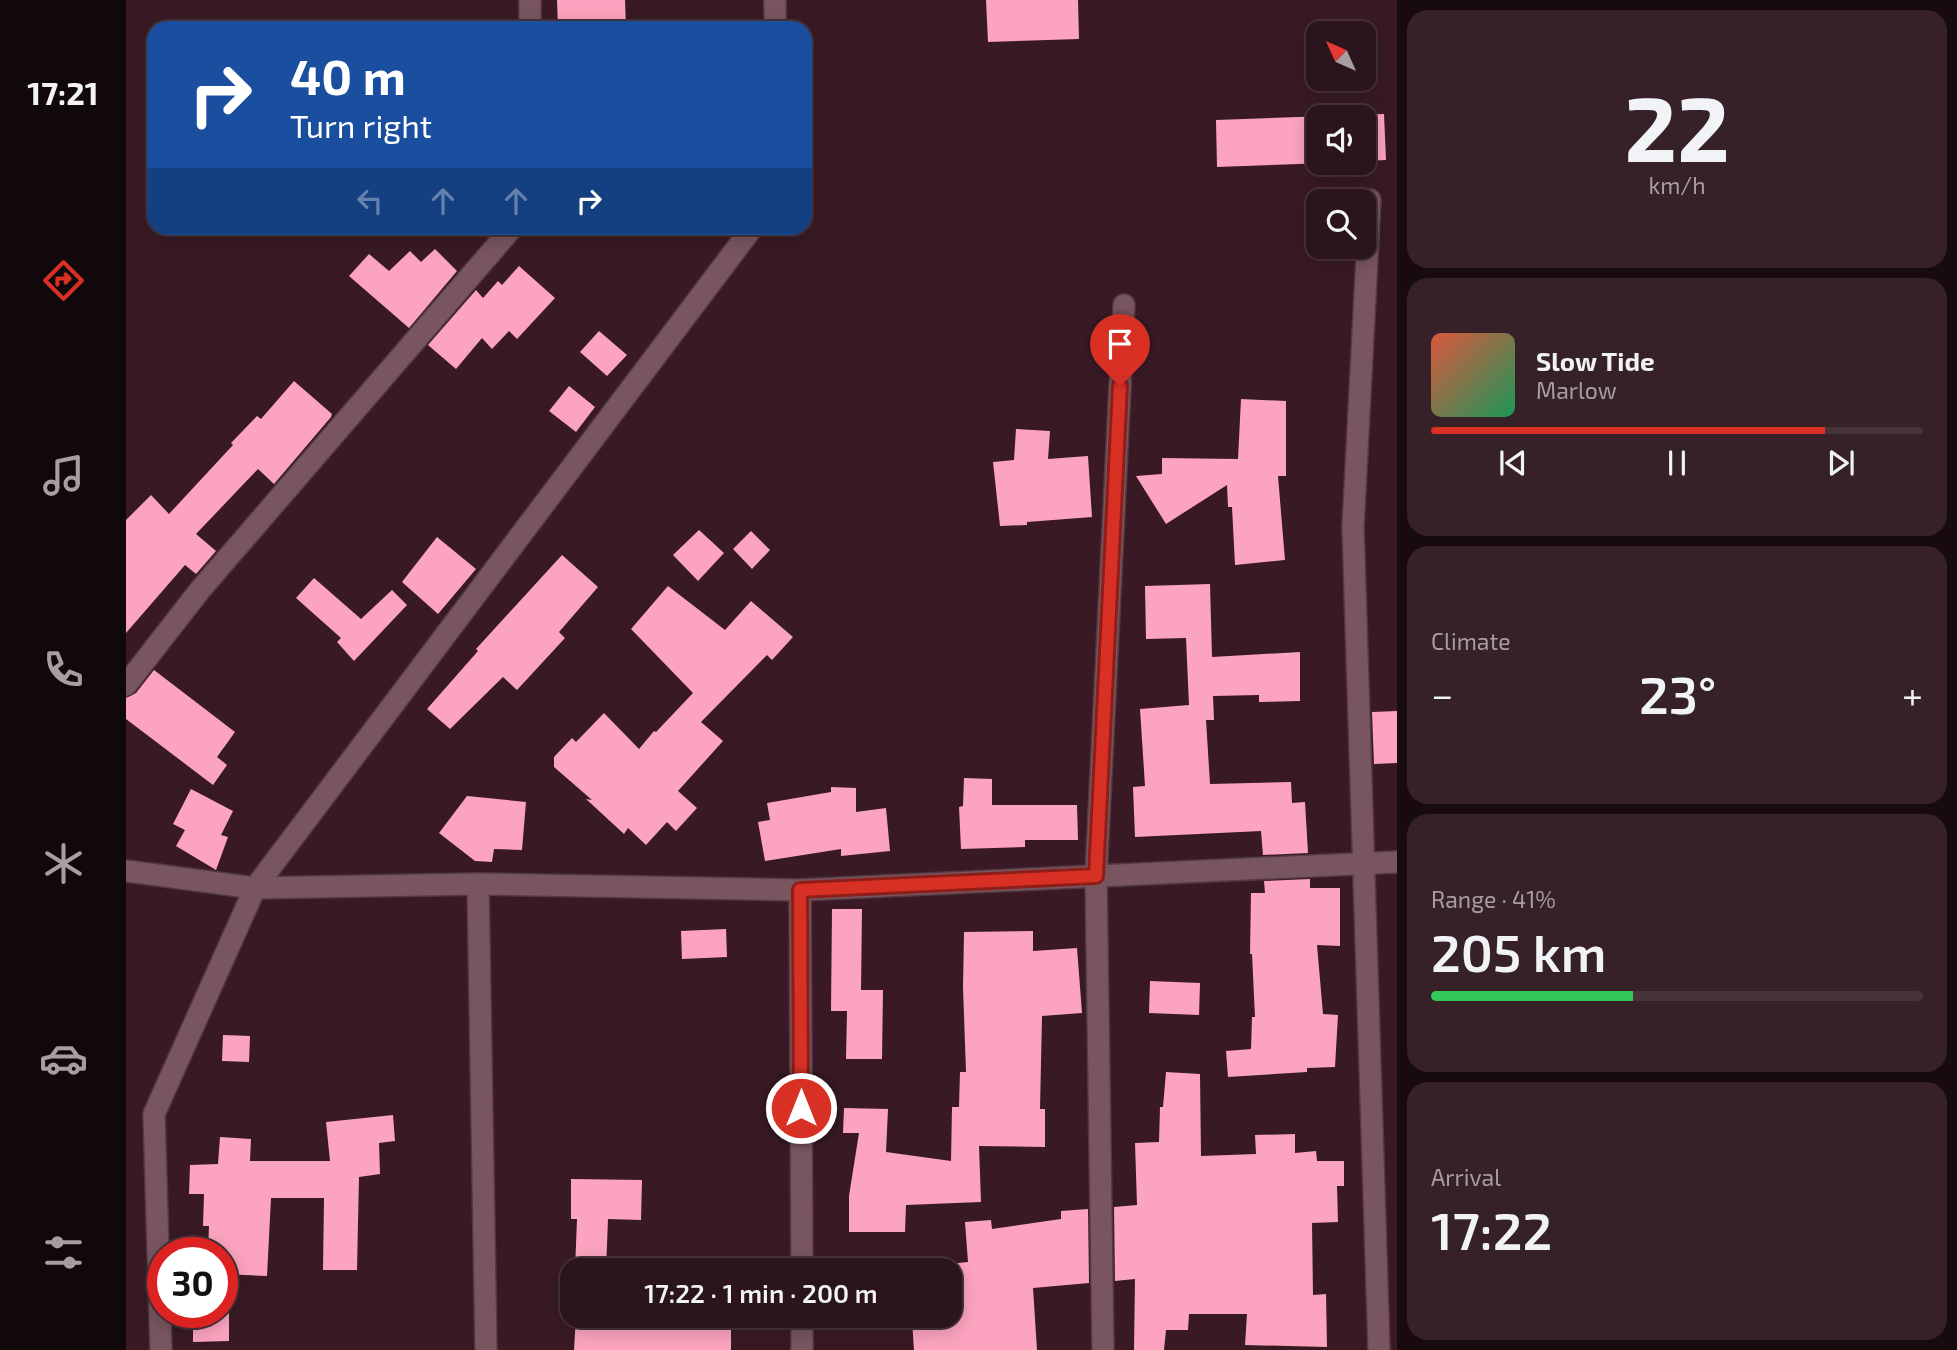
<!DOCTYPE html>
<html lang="en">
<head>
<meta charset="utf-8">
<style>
	body { margin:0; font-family:"Exo 2",sans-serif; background:#372128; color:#f1f3f6; height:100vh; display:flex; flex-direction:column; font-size:26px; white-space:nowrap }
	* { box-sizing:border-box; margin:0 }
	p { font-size:23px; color:#a69ea3 }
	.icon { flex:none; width:38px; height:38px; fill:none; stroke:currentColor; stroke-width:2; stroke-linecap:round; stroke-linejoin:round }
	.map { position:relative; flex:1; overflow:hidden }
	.panel { display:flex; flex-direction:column; gap:10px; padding:10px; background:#180b0f; width:560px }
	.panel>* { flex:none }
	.top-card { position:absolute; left:21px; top:21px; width:665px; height:214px; border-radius:21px; box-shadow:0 4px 18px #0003,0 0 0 2px #47333a; background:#1a4fa0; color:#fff; overflow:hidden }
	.needle { width:46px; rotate:315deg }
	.controls { position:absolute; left:1180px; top:21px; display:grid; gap:14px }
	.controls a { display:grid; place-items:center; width:70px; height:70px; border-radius:14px; background:#2b141b; box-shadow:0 4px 18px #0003,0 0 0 2px #47333a; font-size:35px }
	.speed { position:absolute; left:21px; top:1237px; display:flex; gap:14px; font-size:35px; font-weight:700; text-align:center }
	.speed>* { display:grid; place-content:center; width:91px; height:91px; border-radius:50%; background:#2b141b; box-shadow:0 4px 18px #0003,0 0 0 2px #47333a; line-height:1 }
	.speed .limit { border:10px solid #d22; background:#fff; color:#111 }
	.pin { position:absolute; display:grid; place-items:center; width:60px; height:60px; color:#fff; margin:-72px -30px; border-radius:50% 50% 50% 0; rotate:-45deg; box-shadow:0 0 7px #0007 }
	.pin .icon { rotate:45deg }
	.me { position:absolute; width:77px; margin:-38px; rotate:0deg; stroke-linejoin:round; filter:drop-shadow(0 0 5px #0008) }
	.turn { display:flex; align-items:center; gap:24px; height:147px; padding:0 28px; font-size:32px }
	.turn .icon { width:91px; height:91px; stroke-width:2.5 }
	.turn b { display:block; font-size:49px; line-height:60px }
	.lanes { display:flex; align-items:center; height:66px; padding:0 28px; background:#0003; justify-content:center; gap:35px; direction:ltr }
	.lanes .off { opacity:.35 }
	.big { font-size:52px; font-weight:600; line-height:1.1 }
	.panel .card { flex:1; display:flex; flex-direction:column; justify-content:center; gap:10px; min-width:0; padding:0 24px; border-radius:21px; background:#372128 }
	.panel .dial { align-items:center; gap:0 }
	.dial b { font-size:91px; line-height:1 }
	.song { display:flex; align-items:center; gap:21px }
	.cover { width:84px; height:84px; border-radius:10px; background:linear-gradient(135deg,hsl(10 70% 55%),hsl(150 70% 35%)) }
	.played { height:7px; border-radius:4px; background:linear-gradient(90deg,#d93025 80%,#47333a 80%) }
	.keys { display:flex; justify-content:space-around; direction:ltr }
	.heat { display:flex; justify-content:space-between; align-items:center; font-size:38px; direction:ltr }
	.charge { height:10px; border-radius:5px; background:linear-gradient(90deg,#34c759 41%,#47333a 0) }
	.trip { position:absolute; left:434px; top:1258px; width:402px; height:70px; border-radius:21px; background:#2b141b; box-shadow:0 4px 18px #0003,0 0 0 2px #47333a; font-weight:600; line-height:70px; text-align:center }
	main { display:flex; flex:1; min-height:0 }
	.menu { display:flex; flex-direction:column; width:126px; justify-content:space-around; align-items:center; background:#11080b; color:#a69ea3 }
	.menu .icon { width:49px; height:49px }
	.menu .on { color:#d93025 }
	.menu b { font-size:32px; color:#f1f3f6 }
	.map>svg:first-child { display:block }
</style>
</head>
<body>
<main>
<nav class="menu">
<b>17:21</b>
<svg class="icon on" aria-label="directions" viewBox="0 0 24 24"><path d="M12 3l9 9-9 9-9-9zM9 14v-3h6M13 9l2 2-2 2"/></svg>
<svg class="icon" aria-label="music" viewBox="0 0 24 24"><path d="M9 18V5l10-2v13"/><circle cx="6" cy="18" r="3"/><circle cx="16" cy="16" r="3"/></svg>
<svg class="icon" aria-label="phone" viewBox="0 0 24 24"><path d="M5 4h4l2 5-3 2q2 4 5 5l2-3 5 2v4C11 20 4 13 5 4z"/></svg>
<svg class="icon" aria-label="climate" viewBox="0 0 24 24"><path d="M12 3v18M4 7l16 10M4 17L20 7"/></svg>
<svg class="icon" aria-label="car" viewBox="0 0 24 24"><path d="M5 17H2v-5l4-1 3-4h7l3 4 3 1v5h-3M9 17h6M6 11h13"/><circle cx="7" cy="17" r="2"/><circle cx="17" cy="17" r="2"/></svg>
<svg class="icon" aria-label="filters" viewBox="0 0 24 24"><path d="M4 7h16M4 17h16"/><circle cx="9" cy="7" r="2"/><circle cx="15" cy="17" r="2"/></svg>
</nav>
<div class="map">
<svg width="1271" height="1350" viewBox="0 0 1271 1350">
	<rect width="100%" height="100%" fill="#391a24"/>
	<g fill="#fca4bf">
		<polygon points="431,0 499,0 500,28 432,28"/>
		<polygon points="860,0 952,0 953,39 862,42"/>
		<polygon points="1258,114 1260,160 1237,161 1237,117 1192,117 1192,163 1201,163 1091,167 1090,120"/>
		<polygon points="309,249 331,271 283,328 223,276 243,254 263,271 284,251 295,262"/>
		<polygon points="393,266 429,298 391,339 383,331 366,349 356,338 330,369 302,345 350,290 357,298 372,281 376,285"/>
		<polygon points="473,331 501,355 481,376 454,352"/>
		<polygon points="168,381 206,414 205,417 148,484 132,469 70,534 90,551 70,574 59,565 0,633 0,520 25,495 43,514 107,445 105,443 131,416 135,419"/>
		<polygon points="443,386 469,407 450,432 423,411"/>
		<polygon points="1115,399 1160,401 1160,476 1152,476 1159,560 1109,565 1106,507 1102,507 1101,485 1040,524 1010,476 1036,474 1036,458 1112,459"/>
		<polygon points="890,429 924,431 922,459 962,456 966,517 901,522 901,525 874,526 867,462 888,460"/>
		<polygon points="573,530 598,553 572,581 547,555"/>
		<polygon points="625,531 644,550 626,569 607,549"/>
		<polygon points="311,537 350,569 312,614 276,582"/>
		<polygon points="436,555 472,587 433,632 439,638 391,690 377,677 324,729 301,709 352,651 350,649"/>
		<polygon points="188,578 235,619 266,590 281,605 228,661 211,642 215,638 170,598"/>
		<polygon points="1084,584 1086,657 1174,652 1174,701 1133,702 1133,695 1087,696 1088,720 1080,720 1084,784 1165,782 1166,803 1179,802 1182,853 1137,855 1135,831 1009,837 1007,787 1019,786 1014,709 1063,705 1060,638 1020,639 1019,586"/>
		<polygon points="542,586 599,630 625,601 667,637 646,660 641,655 575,722 597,741 552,791 571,808 550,831 541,822 520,845 502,828 498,834 460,799 466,800 428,767 428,757 446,738 450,742 478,713 513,749 528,731 530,732 567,693 505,629"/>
		<polygon points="28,670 109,732 91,757 101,765 87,785 0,719 0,698 10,693"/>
		<polygon points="1271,711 1271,763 1248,764 1246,712"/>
		<polygon points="838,778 866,779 866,805 951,805 952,840 899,840 899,847 835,849 833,807 837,806"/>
		<polygon points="705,787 730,788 730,812 760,808 764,851 715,856 715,849 639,861 632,822 644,820 641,803 705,792"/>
		<polygon points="65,789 107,811 95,835 102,837 90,870 50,846 59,830 47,824"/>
		<polygon points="341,796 400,802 396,850 368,849 366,862 349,861 313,833"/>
		<polygon points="1184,879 1184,888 1214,888 1214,946 1191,945 1197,1014 1212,1015 1209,1067 1181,1068 1181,1072 1102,1077 1100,1051 1125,1049 1126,1017 1129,1017 1126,954 1124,954 1125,893 1139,893 1138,881"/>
		<polygon points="706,909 736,909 735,990 757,990 756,1059 720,1059 721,1011 705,1011"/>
		<polygon points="600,929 601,957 556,959 555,931"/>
		<polygon points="907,931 907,951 951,948 956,1013 916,1016 914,1109 919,1109 919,1147 853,1146 855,1202 780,1205 779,1232 723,1232 723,1196 733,1133 717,1133 718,1108 762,1109 760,1152 825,1161 826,1107 833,1107 834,1072 840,1072 837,987 838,932"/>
		<polygon points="1024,981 1074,983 1073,1015 1023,1013"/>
		<polygon points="97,1035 124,1036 123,1062 96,1061"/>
		<polygon points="1040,1072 1074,1074 1075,1156 1130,1154 1129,1135 1169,1134 1169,1153 1190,1151 1191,1161 1218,1161 1218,1186 1211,1186 1212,1222 1186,1223 1187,1295 1200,1294 1201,1347 1119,1345 1121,1314 1063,1314 1062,1330 1040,1330 1038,1350 1008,1350 1009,1279 989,1281 988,1207 1011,1205 1009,1143 1033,1142 1034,1107 1037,1107"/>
		<polygon points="267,1115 269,1141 253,1143 254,1174 233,1177 231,1270 197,1270 198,1198 145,1198 141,1276 96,1274 96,1253 82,1253 83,1226 77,1226 78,1194 63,1194 64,1165 92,1164 94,1137 125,1139 124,1161 204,1161 200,1122"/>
		<polygon points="445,1179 516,1180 515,1220 482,1219 480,1270 449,1270 451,1219 445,1219"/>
		<polygon points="962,1209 963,1283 907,1288 911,1350 788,1350 786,1321 782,1321 782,1316 824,1316 824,1270 780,1270 780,1268 842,1262 839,1222 865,1220 866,1229 935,1219 935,1211"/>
		<polygon points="67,1312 103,1312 103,1341 67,1342"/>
		<polygon points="450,1316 605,1316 605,1350 448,1350"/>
	</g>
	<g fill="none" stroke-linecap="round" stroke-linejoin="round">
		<g stroke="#523942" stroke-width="24">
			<g id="street">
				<polyline points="404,28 404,0"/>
				<polyline points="649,28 649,0"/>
				<polyline points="1244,200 1227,527 1253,1350"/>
				<polyline points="0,685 74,590 386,228"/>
				<polyline points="0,871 129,888 352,884 674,890 1271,862"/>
				<polyline points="352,884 360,1350"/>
				<polyline points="674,890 676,1270"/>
				<polyline points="676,1316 676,1350"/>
				<polyline points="35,1350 28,1114 129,888 626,228"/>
				<polyline points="977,1350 970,876 998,305"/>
			</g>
		</g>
		<use href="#street" stroke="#795560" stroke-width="21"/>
	</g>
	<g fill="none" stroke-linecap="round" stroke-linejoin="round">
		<g stroke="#8d1f18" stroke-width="18">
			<polyline id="route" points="675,1108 674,890 970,876 994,386"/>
		</g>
		<use href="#route" stroke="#d93025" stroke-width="12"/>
	</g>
</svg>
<div class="controls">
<a><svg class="needle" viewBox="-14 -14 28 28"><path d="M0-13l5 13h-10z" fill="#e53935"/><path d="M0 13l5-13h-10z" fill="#a69ea3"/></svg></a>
<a><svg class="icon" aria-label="sound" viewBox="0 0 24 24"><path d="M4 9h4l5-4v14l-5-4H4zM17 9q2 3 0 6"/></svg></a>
<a><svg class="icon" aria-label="search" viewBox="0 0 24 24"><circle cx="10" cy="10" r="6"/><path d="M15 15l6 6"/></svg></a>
</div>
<div class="speed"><div class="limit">30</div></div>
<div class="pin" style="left:994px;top:386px;background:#d93025"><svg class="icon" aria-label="arrive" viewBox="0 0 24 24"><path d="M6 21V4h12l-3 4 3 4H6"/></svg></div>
<svg class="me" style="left:675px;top:1108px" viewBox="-20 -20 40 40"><circle r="17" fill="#d93025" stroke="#fff" stroke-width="3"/><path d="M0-11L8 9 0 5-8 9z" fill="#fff"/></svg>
<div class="trip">17:22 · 1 min · 200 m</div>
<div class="top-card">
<div class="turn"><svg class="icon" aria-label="right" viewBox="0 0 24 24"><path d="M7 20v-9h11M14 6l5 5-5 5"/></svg><div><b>40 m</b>Turn right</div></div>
<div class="lanes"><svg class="icon off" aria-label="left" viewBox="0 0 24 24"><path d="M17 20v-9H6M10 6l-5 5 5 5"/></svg><svg class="icon off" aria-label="ahead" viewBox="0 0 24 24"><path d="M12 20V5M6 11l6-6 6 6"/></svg><svg class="icon off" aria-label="ahead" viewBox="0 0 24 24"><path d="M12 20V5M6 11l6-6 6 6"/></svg><svg class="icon" aria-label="right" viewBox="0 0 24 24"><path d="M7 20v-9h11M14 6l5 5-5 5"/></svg></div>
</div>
</div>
<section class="panel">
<div class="card dial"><b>22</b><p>km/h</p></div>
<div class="card">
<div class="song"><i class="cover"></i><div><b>Slow Tide</b><p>Marlow</p></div></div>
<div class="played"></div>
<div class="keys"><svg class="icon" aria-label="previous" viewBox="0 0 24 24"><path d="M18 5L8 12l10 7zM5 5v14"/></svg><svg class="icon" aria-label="pause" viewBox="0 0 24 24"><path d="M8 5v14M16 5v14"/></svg><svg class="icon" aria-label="next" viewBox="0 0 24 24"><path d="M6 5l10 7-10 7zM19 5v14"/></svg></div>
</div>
<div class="card"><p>Climate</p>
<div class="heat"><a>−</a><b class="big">23°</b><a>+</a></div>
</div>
<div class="card"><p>Range · 41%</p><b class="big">205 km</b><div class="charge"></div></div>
<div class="card"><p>Arrival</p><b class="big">17:22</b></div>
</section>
</main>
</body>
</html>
